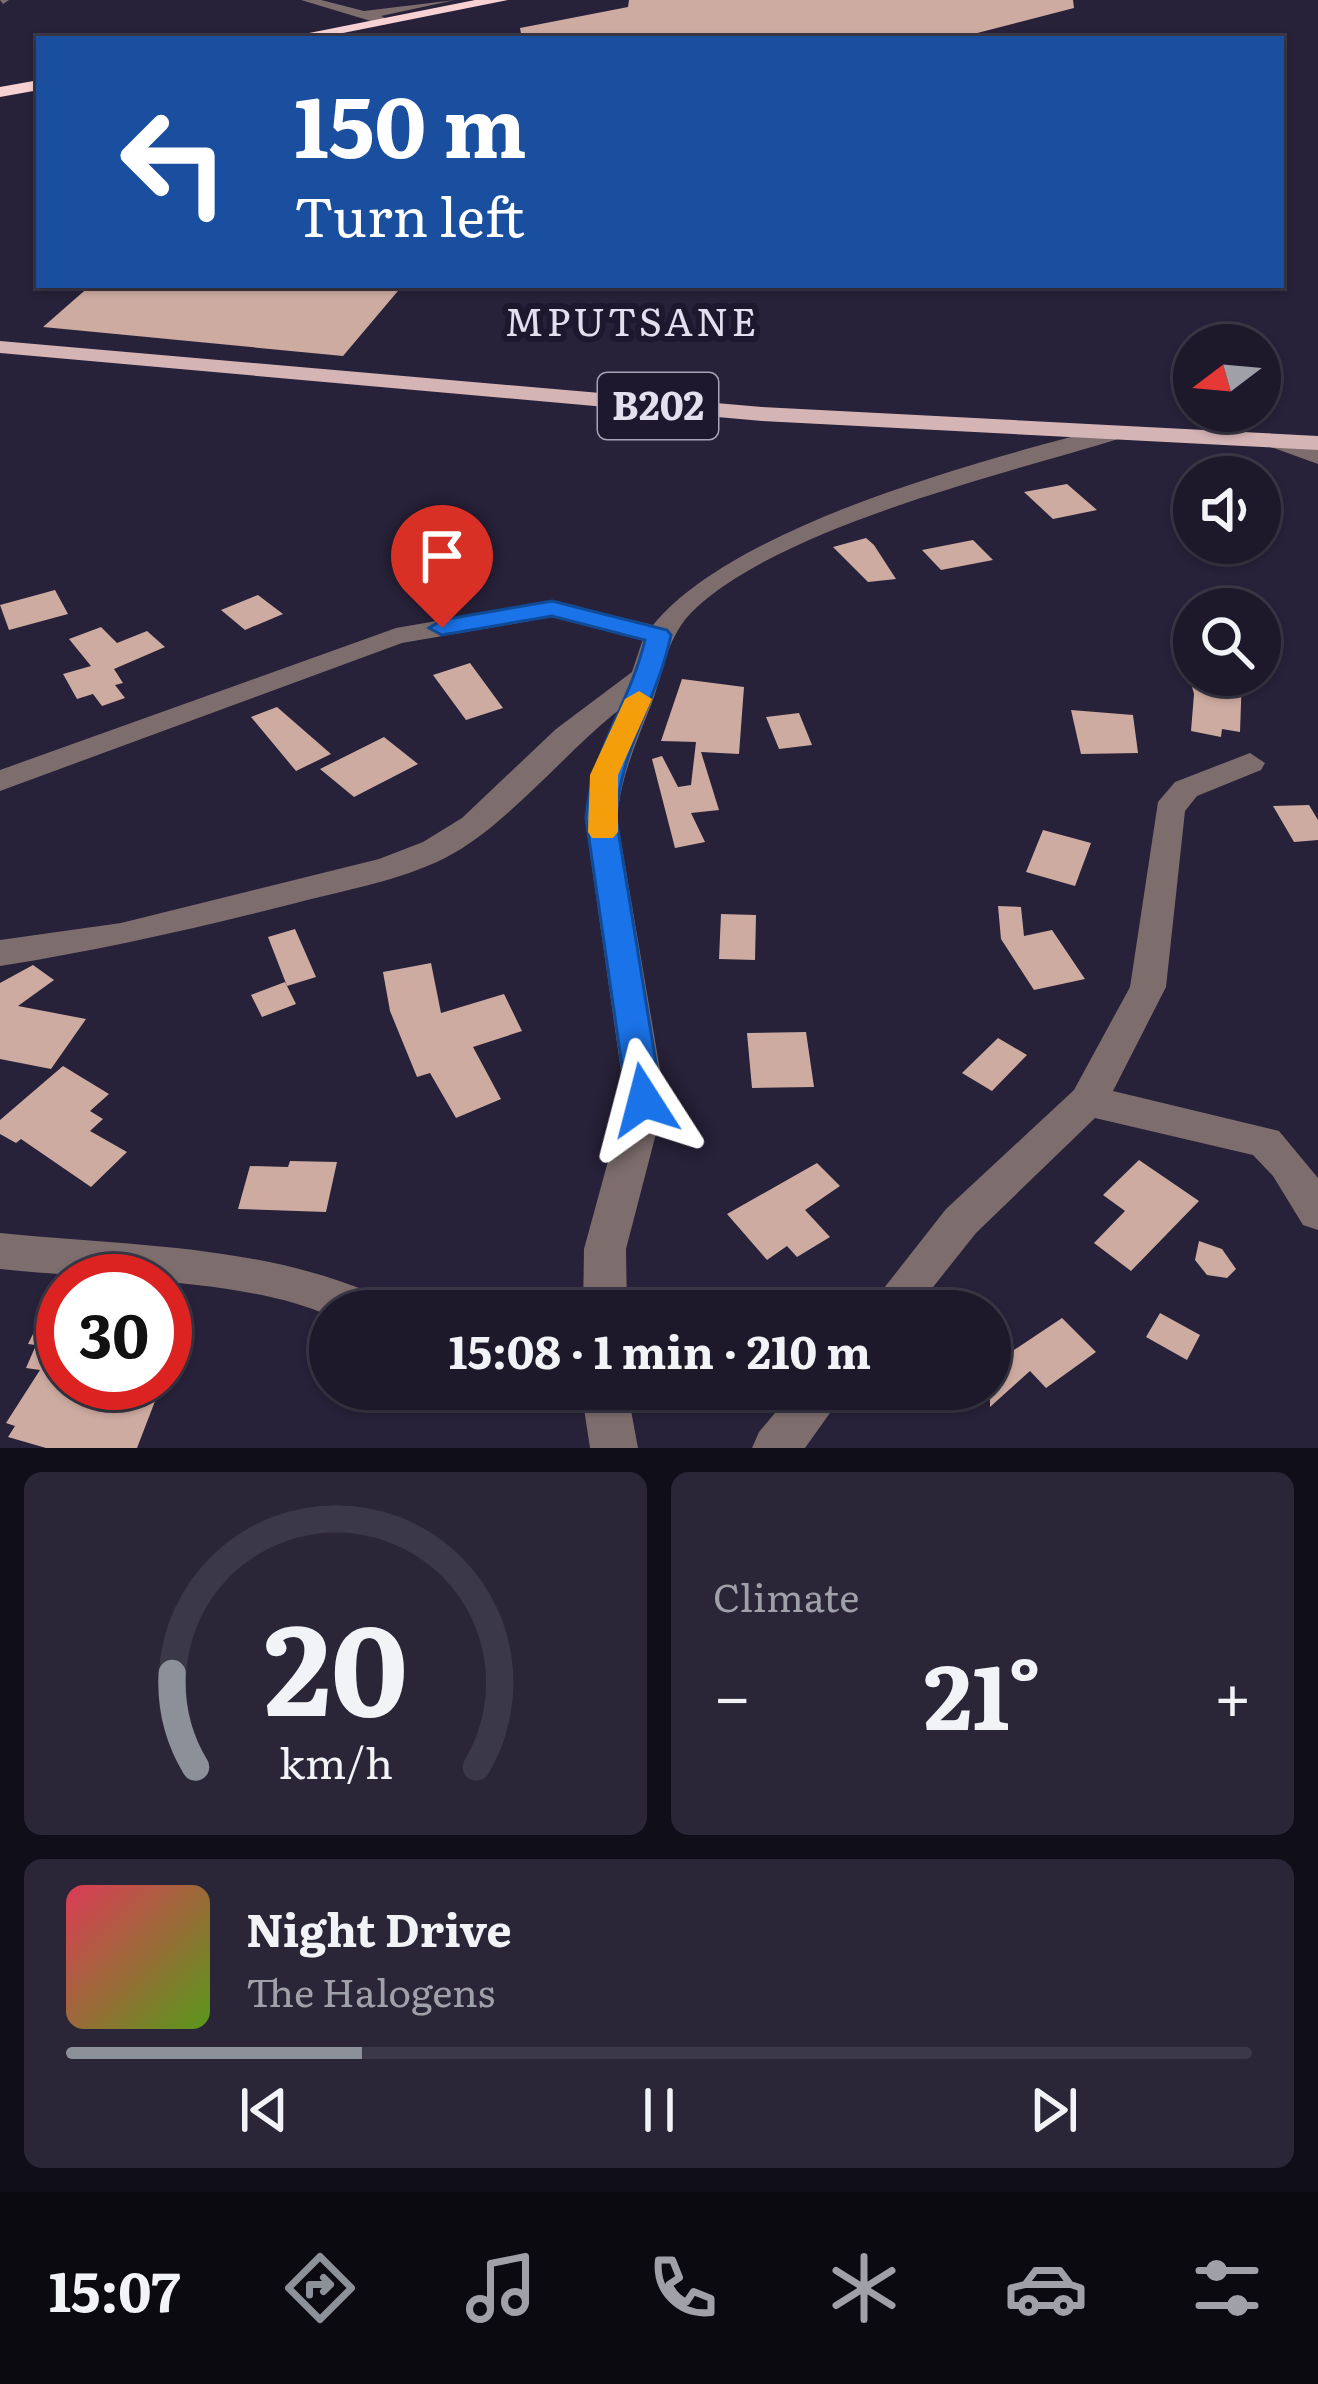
<!DOCTYPE html>
<html lang="en">
<head>
<meta charset="utf-8">
<style>
	body { margin:0; font-family:Literata,serif; background:#2a2637; color:#f1f3f6; height:100vh; display:flex; flex-direction:column; font-size:45px; white-space:nowrap }
	* { box-sizing:border-box; margin:0 }
	p { font-size:39px; color:#a0a0a9 }
	.icon { flex:none; width:66px; height:66px; fill:none; stroke:currentColor; stroke-width:2; stroke-linecap:round; stroke-linejoin:round }
	.map { position:relative; height:1448px; overflow:hidden }
	.sheet { display:flex; flex-direction:column; gap:24px; padding:24px; background:#100e18; flex:1 }
	.sheet>* { flex:none }
	.banner { position:absolute; left:36px; top:36px; width:1248px; height:252px; border-radius:0px; box-shadow:0 3px 9px #0004,0 0 0 3px #3b3847; background:#1a4fa0; color:#fff; overflow:hidden }
	.needle { width:78px; rotate:254deg }
	.buttons { position:absolute; left:1173px; top:324px; display:grid; gap:24px }
	.buttons a { display:grid; place-items:center; width:108px; height:108px; border-radius:50%; background:#1d192b; box-shadow:0 3px 9px #0004,0 0 0 3px #3b3847; font-size:60px }
	.speed { position:absolute; left:36px; top:1254px; display:flex; gap:24px; font-size:60px; font-weight:700; text-align:center }
	.speed>* { display:grid; place-content:center; width:156px; height:156px; border-radius:50%; background:#1d192b; box-shadow:0 3px 9px #0004,0 0 0 3px #3b3847; line-height:1 }
	.speed .limit { border:18px solid #d22; background:#fff; color:#111 }
	.pin { position:absolute; display:grid; place-items:center; width:102px; height:102px; color:#fff; margin:-123px -51px; border-radius:50% 50% 50% 0; rotate:-45deg; box-shadow:0 0 12px #0007 }
	.pin .icon { rotate:45deg }
	.me { position:absolute; width:132px; margin:-66px; rotate:351deg; stroke-linejoin:round; filter:drop-shadow(0 0 9px #0008) }
	.turn { display:flex; align-items:center; gap:42px; height:252px; padding:0 60px; font-size:54px }
	.turn .icon { width:156px; height:156px; stroke-width:2.5 }
	.turn b { display:block; font-size:84px; line-height:102px }
	.big { font-size:90px; font-weight:700; line-height:1.1 }
	.sheet .widget { flex:1; display:flex; flex-direction:column; justify-content:center; gap:18px; min-width:0; padding:0 42px; border-radius:18px; background:#2a2637 }
	.sheet .dial { align-items:center; gap:0 }
	.dial svg { height:312px; overflow:visible; fill:none; stroke:#3b3847; stroke-width:7; stroke-linecap:round; text-anchor:middle }
	.dial text { fill:#f1f3f6; stroke:none }
	.song { display:flex; align-items:center; gap:36px }
	.cover { width:144px; height:144px; border-radius:18px; background:linear-gradient(135deg,hsl(350 70% 55%),hsl(90 70% 35%)) }
	.played { height:12px; border-radius:6px; background:linear-gradient(90deg,#8c9099 25%,#3b3847 25%) }
	.keys { display:flex; justify-content:space-around; direction:ltr }
	.heat { display:flex; justify-content:space-between; align-items:center; font-size:66px; direction:ltr }
	.sheet .tiles { flex:1; display:grid; gap:24px; grid-template-columns:1fr 1fr }
	.widget:last-child { grid-column:span 2 }
	.trip { position:absolute; left:309px; top:1290px; width:702px; height:120px; border-radius:60px; background:#1d192b; box-shadow:0 3px 9px #0004,0 0 0 3px #3b3847; font-weight:700; line-height:120px; text-align:center }
	.tab-bar { display:flex; height:192px; justify-content:space-around; align-items:center; background:#0c0a11; color:#a0a0a9 }
	.tab-bar .icon { width:84px; height:84px }
	.tab-bar .selected { color:#8c9099 }
	.tab-bar b { font-size:54px; color:#f1f3f6 }
	.map>svg:first-child { display:block }
</style>
</head>
<body>
<div class="map">
<svg width="1318" height="1448" viewBox="0 0 1318 1448">
	<rect width="100%" height="100%" fill="#272139"/>
	<g fill="#ceaba1">
		<polygon points="629,0 1073,0 1074,8 954,39 522,39 520,28 628,7"/>
		<polygon points="91,285 403,285 343,356 43,327"/>
		<polygon points="1067,484 1097,510 1053,519 1024,492"/>
		<polygon points="866,538 874,545 896,579 868,582 833,547"/>
		<polygon points="973,540 993,560 941,570 922,550"/>
		<polygon points="55,590 68,614 9,630 0,605"/>
		<polygon points="258,595 283,614 245,630 221,610"/>
		<polygon points="101,627 117,643 147,631 165,647 114,669 123,683 115,685 125,698 102,706 93,694 77,699 63,674 91,666 69,639"/>
		<polygon points="470,663 503,708 466,720 433,675"/>
		<polygon points="1189,675 1242,675 1240,732 1222,729 1221,737 1191,731 1194,694"/>
		<polygon points="682,679 744,687 739,754 701,752 719,810 691,813 705,842 675,848 652,759 662,756 678,787 691,785 696,742 661,741"/>
		<polygon points="277,707 331,754 296,771 251,717"/>
		<polygon points="1071,710 1133,715 1138,753 1081,754"/>
		<polygon points="799,713 812,745 779,749 766,717"/>
		<polygon points="384,737 418,764 354,797 320,769"/>
		<polygon points="1309,805 1318,820 1318,840 1294,842 1273,806"/>
		<polygon points="1043,830 1091,843 1075,886 1026,872"/>
		<polygon points="998,906 1021,907 1024,936 1052,930 1085,979 1034,990 1001,939"/>
		<polygon points="721,914 756,915 755,960 719,959"/>
		<polygon points="295,929 316,977 287,986 268,937"/>
		<polygon points="431,963 441,1013 504,994 522,1031 473,1047 501,1099 456,1118 430,1073 417,1077 390,1011 383,972"/>
		<polygon points="33,965 54,980 18,1006 86,1019 51,1069 0,1059 0,983"/>
		<polygon points="285,982 296,1004 262,1017 251,995"/>
		<polygon points="806,1032 814,1087 752,1088 747,1033"/>
		<polygon points="998,1038 1027,1055 992,1091 962,1073"/>
		<polygon points="63,1066 109,1094 90,1111 103,1119 90,1131 127,1152 91,1187 21,1139 16,1143 0,1134 0,1120"/>
		<polygon points="1139,1160 1199,1201 1131,1271 1094,1243 1125,1211 1103,1195"/>
		<polygon points="290,1161 337,1162 326,1212 238,1209 250,1166 288,1167"/>
		<polygon points="817,1163 840,1186 805,1210 830,1237 797,1257 787,1246 767,1260 727,1214"/>
		<polygon points="1199,1241 1222,1249 1236,1269 1227,1278 1207,1275 1195,1260"/>
		<polygon points="63,1284 63,1383 162,1383 137,1448 46,1448 8,1437 15,1426 6,1423 40,1370 26,1368 36,1345 28,1344 39,1322 46,1323"/>
		<polygon points="1160,1313 1200,1335 1187,1360 1146,1337"/>
		<polygon points="1062,1318 1096,1352 1046,1388 1030,1371 990,1407 990,1366"/>
	</g>
	<g fill="none" stroke-linecap="round" stroke-linejoin="round">
		<g fill="#7d6d6d" fill-rule="evenodd">
			<polygon points="0,0 9,0 3,4"/>
			<polygon points="301,0 321,0 364,11 455,0 381,16 391,21 384,25"/>
			<path d="M1110,427L1118,429V439C1001,475 785,526 696,608C666,635 665,670 651,705C636,743 621,776 617,818L665,1099L626,1249L627,1311H583L584,1249L625,1099L585,818L593,773L619,710C564,753 505,828 445,858C399,881 345,890 296,903C197,928 101,950 0,966V940L121,923L379,859L423,842L462,818L556,729L632,672L643,639L552,617L402,643L0,791V770L396,628L552,601L653,625C735,525 984,459 1110,427Z"/>
			<polygon points="1279,435 1318,449 1318,464 1271,447 1267,442"/>
			<polygon points="1250,753 1265,763 1261,770 1197,796 1185,811 1166,987 1113,1091 1279,1131 1318,1178 1318,1230 1303,1225 1273,1176 1253,1155 1095,1118 976,1233 914,1311 866,1311 946,1209 1074,1090 1130,987 1158,802 1175,782"/>
			<path d="M0,1233C128,1246 261,1244 381,1297L387,1311H330V1316C242,1277 98,1280 0,1269Z"/>
			<polygon points="581,1389 627,1389 638,1448 590,1448"/>
			<polygon points="795,1389 847,1389 805,1448 752,1448 759,1432"/>
		</g>
		<polygon fill="#d5b4b6" fill-rule="evenodd" points="0,341 762,407 1318,436 1318,450 762,421 0,353"/>
		<g fill="#f8d1d3" fill-rule="evenodd">
			<polygon points="475,0 508,0 313,39 279,39"/>
			<polygon points="39,80 39,90 0,97 0,87"/>
		</g>
	</g>
	<path fill="#1a73e8" stroke="#114b97" stroke-width="3" d="M552,601L667,630L671,635C657,702 620,749 616,818L662,1100L657,1109L644,1113L632,1109L627,1100L586,818C592,748 629,706 645,640L552,616L442,635L429,628L442,620Z"/>
	<polygon fill="#f59e0b" points="639,691 652,699 618,775 618,832 613,838 592,838 588,832 590,775 625,699"/>
	<g text-anchor="middle" stroke-width="12" stroke-linejoin="round" paint-order="stroke">
		<g font-size="39" letter-spacing="3" fill="#e2dfef" stroke="#1e182f">
			<text x="632" y="336">MPUTSANE</text>
		</g>
		<rect fill="#1e182f" stroke="#a7a3b5" stroke-width="3" x="598" y="373" width="120" height="66" rx="9"/>
		<g font-size="39" font-weight="bold" fill="#e2dfef">
			<text x="658" y="420">B202</text>
		</g>
	</g>
</svg>
<div class="buttons">
<a><svg class="needle" viewBox="-14 -14 28 28"><path d="M0-13l5 13h-10z" fill="#e53935"/><path d="M0 13l5-13h-10z" fill="#a0a0a9"/></svg></a>
<a><svg class="icon" aria-label="sound" viewBox="0 0 24 24"><path d="M4 9h4l5-4v14l-5-4H4zM17 9q2 3 0 6"/></svg></a>
<a><svg class="icon" aria-label="search" viewBox="0 0 24 24"><circle cx="10" cy="10" r="6"/><path d="M15 15l6 6"/></svg></a>
</div>
<div class="speed"><div class="limit">30</div></div>
<div class="pin" style="left:442px;top:628px;background:#d93025"><svg class="icon" aria-label="arrive" viewBox="0 0 24 24"><path d="M6 21V4h12l-3 4 3 4H6"/></svg></div>
<svg class="me" style="left:644px;top:1100px" viewBox="-20 -20 40 40"><path d="M0-17L14 15 0 8-14 15z" fill="#1a73e8" stroke="#fff" stroke-width="4"/></svg>
<div class="trip">15:08 · 1 min · 210 m</div>
<div class="banner">
<div class="turn"><svg class="icon" aria-label="left" viewBox="0 0 24 24"><path d="M17 20v-9H6M10 6l-5 5 5 5"/></svg><div><b>150 m</b>Turn left</div></div>
</div>
</div>
<section class="sheet">
<div class="tiles">
<div class="widget dial"><svg viewBox="0 0 100 80">
<path d="M14 69A42 42 0 1 1 86 69"/>
<path d="M14 69A42 42 0 0 1 8 45" stroke="#8c9099"/>
<text x="50" y="56" font-size="32" font-weight="700">20</text>
<text x="50" y="72" font-size="11">km/h</text>
</svg></div>
<div class="widget"><p>Climate</p>
<div class="heat"><a>−</a><b class="big">21°</b><a>+</a></div>
</div>
<div class="widget">
<div class="song"><i class="cover"></i><div><b>Night Drive</b><p>The Halogens</p></div></div>
<div class="played"></div>
<div class="keys"><svg class="icon" aria-label="previous" viewBox="0 0 24 24"><path d="M18 5L8 12l10 7zM5 5v14"/></svg><svg class="icon" aria-label="pause" viewBox="0 0 24 24"><path d="M8 5v14M16 5v14"/></svg><svg class="icon" aria-label="next" viewBox="0 0 24 24"><path d="M6 5l10 7-10 7zM19 5v14"/></svg></div>
</div>
</div>
</section>
<nav class="tab-bar">
<b>15:07</b>
<svg class="icon selected" aria-label="directions" viewBox="0 0 24 24"><path d="M12 3l9 9-9 9-9-9zM9 14v-3h6M13 9l2 2-2 2"/></svg>
<svg class="icon" aria-label="music" viewBox="0 0 24 24"><path d="M9 18V5l10-2v13"/><circle cx="6" cy="18" r="3"/><circle cx="16" cy="16" r="3"/></svg>
<svg class="icon" aria-label="phone" viewBox="0 0 24 24"><path d="M5 4h4l2 5-3 2q2 4 5 5l2-3 5 2v4C11 20 4 13 5 4z"/></svg>
<svg class="icon" aria-label="climate" viewBox="0 0 24 24"><path d="M12 3v18M4 7l16 10M4 17L20 7"/></svg>
<svg class="icon" aria-label="car" viewBox="0 0 24 24"><path d="M5 17H2v-5l4-1 3-4h7l3 4 3 1v5h-3M9 17h6M6 11h13"/><circle cx="7" cy="17" r="2"/><circle cx="17" cy="17" r="2"/></svg>
<svg class="icon" aria-label="filters" viewBox="0 0 24 24"><path d="M4 7h16M4 17h16"/><circle cx="9" cy="7" r="2"/><circle cx="15" cy="17" r="2"/></svg>
</nav>
</body>
</html>
